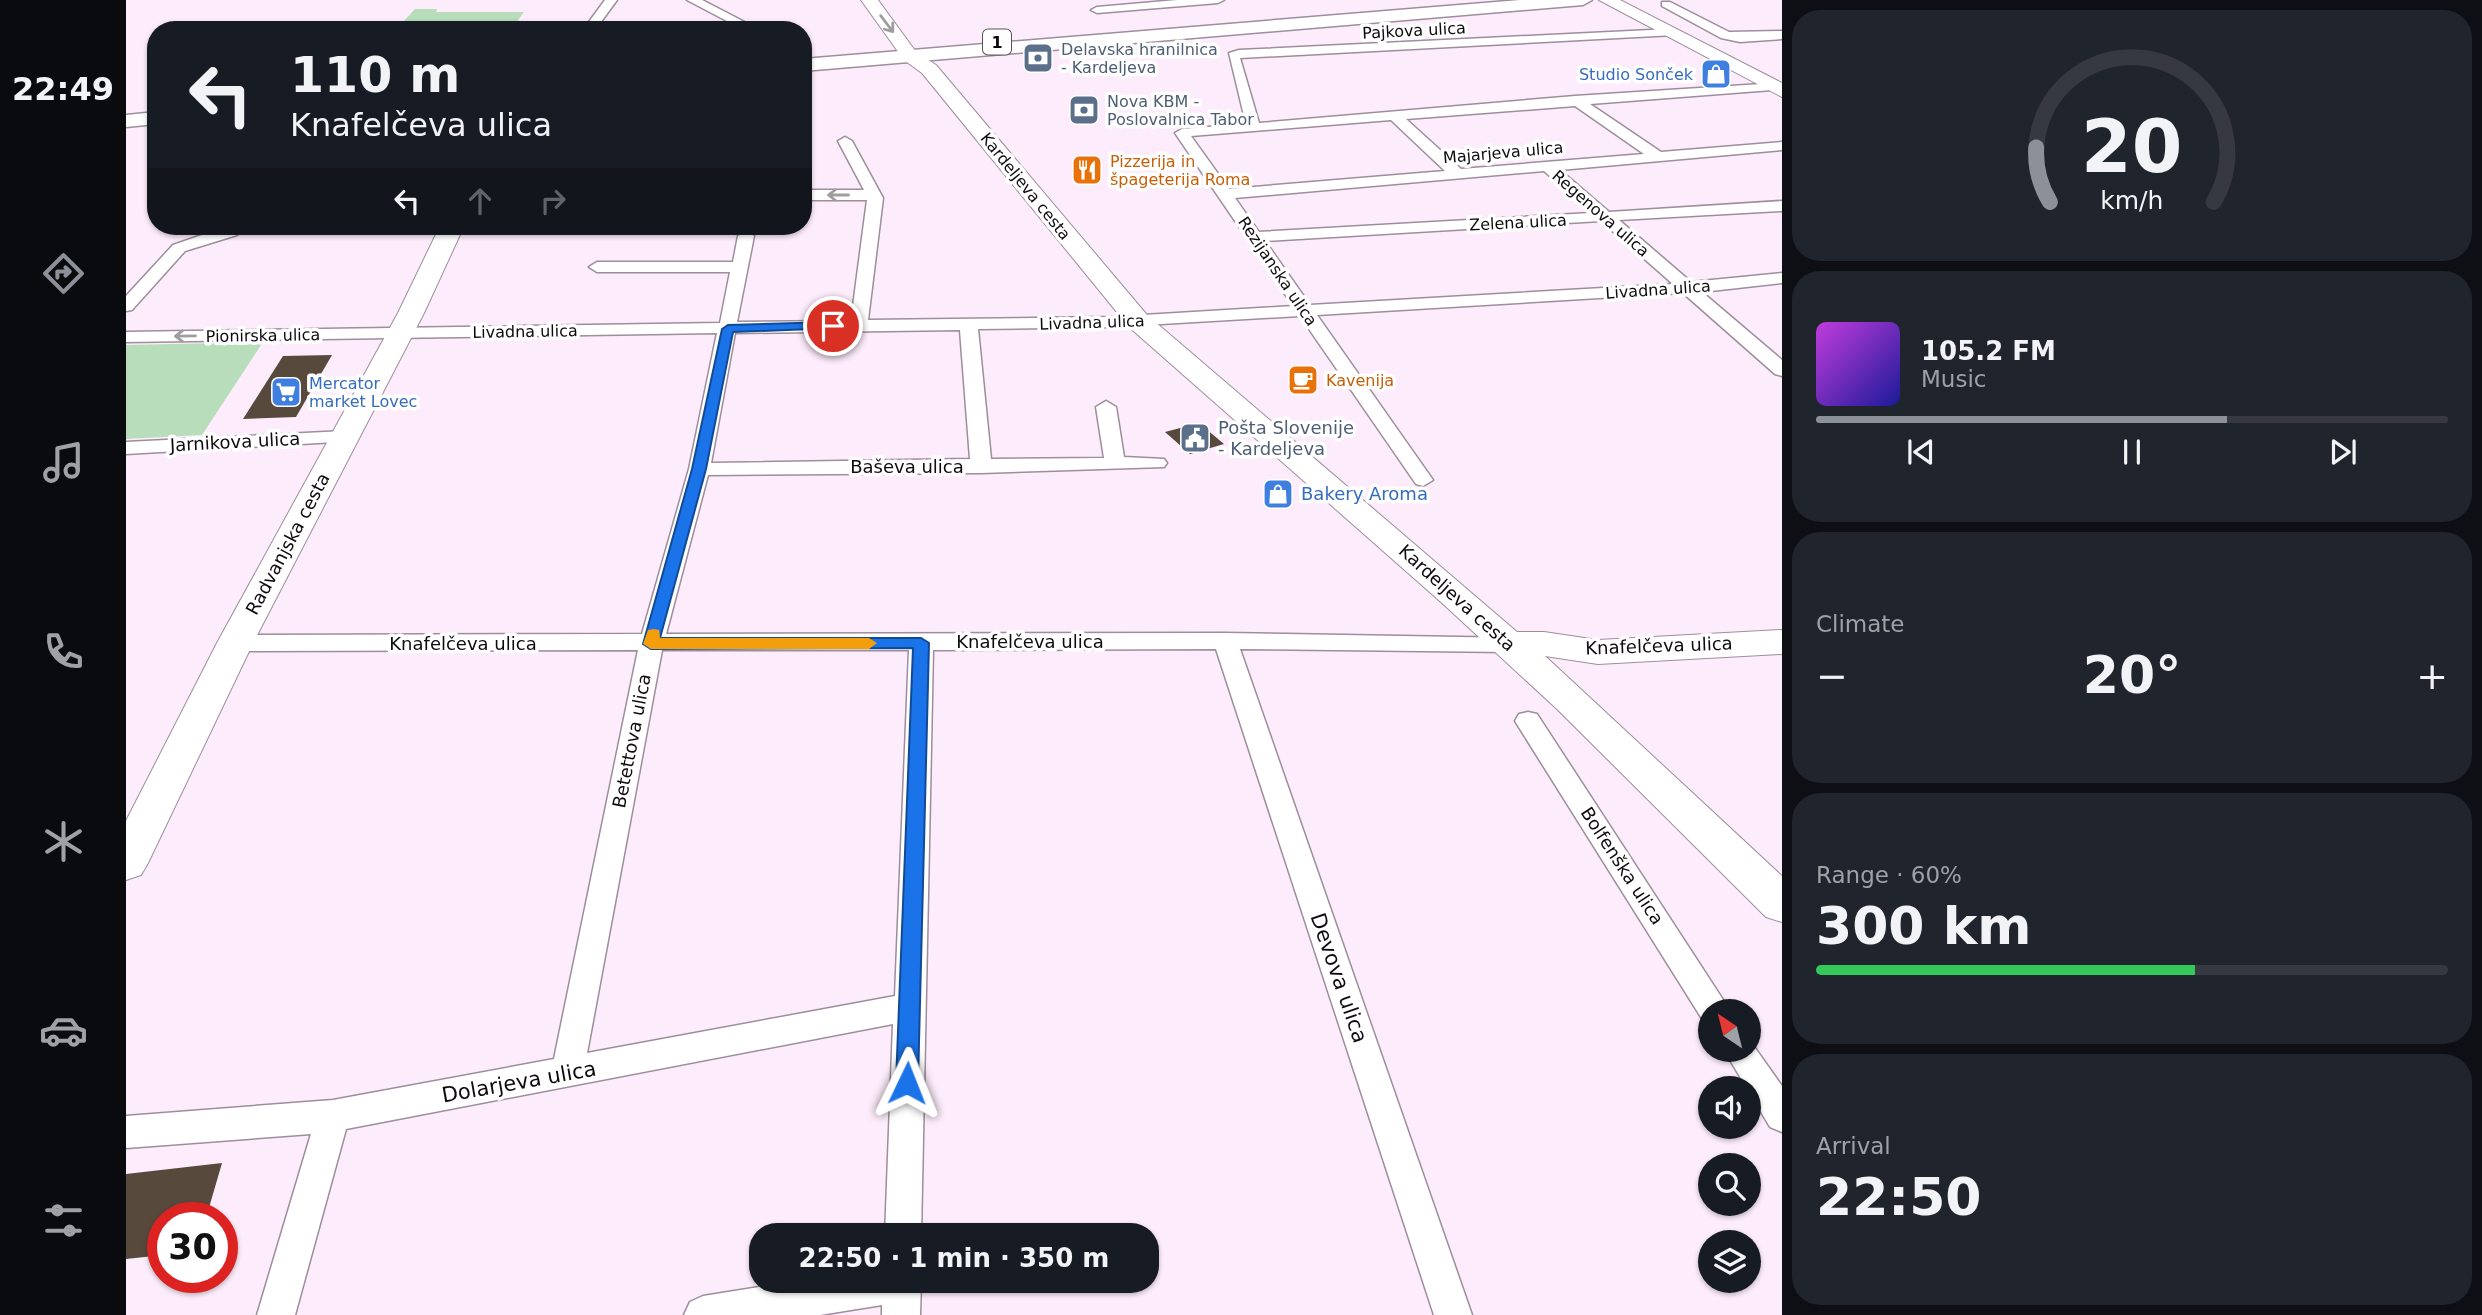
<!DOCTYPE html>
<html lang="en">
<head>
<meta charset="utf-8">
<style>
	body { margin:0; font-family:"DejaVu Sans",sans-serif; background:#20242c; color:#f1f3f6; height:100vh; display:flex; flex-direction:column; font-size:26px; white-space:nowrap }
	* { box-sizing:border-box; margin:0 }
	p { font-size:23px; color:#9ea1a6 }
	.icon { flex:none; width:38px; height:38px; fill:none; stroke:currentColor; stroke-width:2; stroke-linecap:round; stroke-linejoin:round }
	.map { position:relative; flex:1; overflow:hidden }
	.details { display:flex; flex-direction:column; gap:10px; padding:10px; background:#0d0f14; width:700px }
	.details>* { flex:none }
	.top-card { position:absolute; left:21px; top:21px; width:665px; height:214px; border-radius:28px; box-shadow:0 2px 5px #0004; background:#171b24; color:#f1f3f6; overflow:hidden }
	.needle { width:46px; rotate:325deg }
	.buttons { position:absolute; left:1572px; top:999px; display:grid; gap:14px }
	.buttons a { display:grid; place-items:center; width:63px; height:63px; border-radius:50%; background:#171b24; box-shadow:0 2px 5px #0004; font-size:35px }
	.speed { position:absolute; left:21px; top:1202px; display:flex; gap:14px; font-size:35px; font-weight:700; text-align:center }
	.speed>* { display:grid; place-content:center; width:91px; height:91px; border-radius:50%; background:#171b24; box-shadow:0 2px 5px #0004; line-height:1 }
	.speed .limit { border:10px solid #d22; background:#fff; color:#111 }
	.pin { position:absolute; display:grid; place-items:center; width:60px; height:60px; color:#fff; margin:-30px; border:4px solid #fff; border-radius:50%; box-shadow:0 2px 7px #0007 }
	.me { position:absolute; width:77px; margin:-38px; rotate:2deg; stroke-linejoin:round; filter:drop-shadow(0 0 5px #0008) }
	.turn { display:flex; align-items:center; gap:24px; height:147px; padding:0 28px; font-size:32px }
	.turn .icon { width:91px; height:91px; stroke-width:2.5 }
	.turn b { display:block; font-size:49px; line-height:60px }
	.lanes { display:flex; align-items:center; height:66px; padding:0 28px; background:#0003; justify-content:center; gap:35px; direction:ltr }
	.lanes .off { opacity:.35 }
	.big { font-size:52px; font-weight:800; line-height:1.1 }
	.details .tile { flex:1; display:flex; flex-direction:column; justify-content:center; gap:10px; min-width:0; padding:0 24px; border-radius:28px; background:#20242c }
	.details .dial { align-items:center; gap:0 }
	.dial svg { height:182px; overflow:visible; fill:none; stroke:#363941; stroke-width:7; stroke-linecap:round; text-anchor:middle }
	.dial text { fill:#f1f3f6; stroke:none }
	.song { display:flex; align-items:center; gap:21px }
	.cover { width:84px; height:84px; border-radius:10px; background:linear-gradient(135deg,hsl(290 70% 55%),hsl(240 70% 35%)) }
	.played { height:7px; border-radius:4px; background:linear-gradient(90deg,#8c9099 65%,#363941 65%) }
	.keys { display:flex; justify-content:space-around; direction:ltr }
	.heat { display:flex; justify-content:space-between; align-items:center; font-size:38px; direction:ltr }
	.charge { height:10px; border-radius:5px; background:linear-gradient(90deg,#34c759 60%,#363941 0) }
	.trip { position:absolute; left:623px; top:1223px; width:410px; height:70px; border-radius:28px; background:#171b24; box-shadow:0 2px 5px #0004; font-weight:800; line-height:70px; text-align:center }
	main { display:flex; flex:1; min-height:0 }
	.tabs { display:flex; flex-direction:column; width:126px; justify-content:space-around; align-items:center; background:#090b0e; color:#9ea1a6 }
	.tabs .icon { width:49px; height:49px }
	.tabs .current { color:#8c9099 }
	.tabs b { font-size:32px; color:#f1f3f6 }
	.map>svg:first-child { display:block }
</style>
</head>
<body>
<main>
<nav class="tabs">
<b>22:49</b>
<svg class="icon current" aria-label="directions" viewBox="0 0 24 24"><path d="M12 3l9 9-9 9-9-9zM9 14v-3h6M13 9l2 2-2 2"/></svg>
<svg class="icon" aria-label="music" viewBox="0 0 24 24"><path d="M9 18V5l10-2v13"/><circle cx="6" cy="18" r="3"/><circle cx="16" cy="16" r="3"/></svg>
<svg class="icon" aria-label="phone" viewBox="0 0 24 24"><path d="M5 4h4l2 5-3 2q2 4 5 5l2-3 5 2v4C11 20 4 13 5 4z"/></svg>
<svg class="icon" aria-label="climate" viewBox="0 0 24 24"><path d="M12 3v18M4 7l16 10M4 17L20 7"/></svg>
<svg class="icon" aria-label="car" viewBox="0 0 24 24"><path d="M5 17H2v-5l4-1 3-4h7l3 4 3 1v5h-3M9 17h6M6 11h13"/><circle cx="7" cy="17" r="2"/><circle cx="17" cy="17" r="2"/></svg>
<svg class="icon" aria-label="filters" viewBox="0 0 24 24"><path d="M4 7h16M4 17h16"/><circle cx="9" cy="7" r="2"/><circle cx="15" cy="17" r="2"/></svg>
</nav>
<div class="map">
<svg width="1656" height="1315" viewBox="0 0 1656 1315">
	<rect width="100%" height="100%" fill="#fdecfb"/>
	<g fill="#b8ddba">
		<polygon points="289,9 311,9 310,12 398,12 390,23 276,23"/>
		<polygon points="137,342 76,435 0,439 0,345"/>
	</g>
	<g fill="#58493d">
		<polygon points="206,355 170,417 117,419 157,356"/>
		<polygon points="1073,423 1098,444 1064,454 1039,432"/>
		<polygon points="96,1163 80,1218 37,1218 37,1255 0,1259 0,1174"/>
	</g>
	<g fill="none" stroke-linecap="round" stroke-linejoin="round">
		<g stroke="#9d8e9c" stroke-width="3">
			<g id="street">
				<polygon points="479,0 491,0 469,30 457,30"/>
				<polygon points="561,0 576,0 634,30 618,30"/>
				<polygon points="1051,0 1098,0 1092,3 971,13 965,10 971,7"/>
				<polygon points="1536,2 1544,2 1603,32 1656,31 1656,39 1614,42 1595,38 1536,6"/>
				<path d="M1545,29L1551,33L1549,35L1114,58L1133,123L1449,96L1651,83V89L1646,90L1464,104L1535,152L1656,142V150L1434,170L1483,212L1656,201V211L1493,220L1565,282L1656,273V283L1576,292L1656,360V376L1649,374L1557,293L1191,315L1307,480L1297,486L1290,484L1174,316L984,327L852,329L865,459L978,458L970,407L980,401L990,407L998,457L1038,459L1041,463L1038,467L855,473L582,475L540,634L1099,633L1392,638L1395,644L1392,650L1383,652L1114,649L1346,1315H1308L1090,649L807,650L795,1236H759L767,1024L220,1129L169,1315H131L185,1134L0,1148V1116L207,1100L428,1059L512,650L109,651L100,649L97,643L100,637L109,635L516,634L563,469L591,333L0,342V332L594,323L604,272H471L463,267L471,262H607L612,236L620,231L628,236L611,322L725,321L741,200H677V190H738L712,141L719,137L726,141L757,198L742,320L984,317L1167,306L1049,133L1056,129L1120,124L1103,53L1113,50ZM1449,106L1518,154L1335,169L1280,119ZM1265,120L1319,171L1103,189L1065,136ZM1418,171L1465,213L1133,232L1109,198ZM1475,221L1547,284L1184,305L1139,241ZM834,330L844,459L585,463L609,333ZM536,650H783L769,996L461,1053Z"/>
				<polygon points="102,226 118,226 111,235 59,251 6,310 0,311 0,296 47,245"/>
				<polygon points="219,431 226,433 229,437 226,441 0,454 0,442"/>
				<polygon points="1402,712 1411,714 1605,1012 1584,1012 1584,1024 1578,1022 1389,721 1393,714"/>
				<polygon points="1622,1038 1656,1086 1656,1132 1644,1127 1598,1050 1622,1050"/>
				<polygon points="672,1281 795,1281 794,1315 756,1315 756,1305 694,1315 558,1315 564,1302 577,1296"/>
			</g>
		</g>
		<g stroke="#9d8e9c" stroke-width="2">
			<g id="secondary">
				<polygon points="735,0 752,0 790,52 810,65 1021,315 1391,632 1418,632 1472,640 1656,630 1656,654 1472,664 1419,656 1656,876 1656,922 1640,917 1431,709 1315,602 1003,327 796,73 778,60"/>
				<polygon points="1473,0 1494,0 1656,83 1656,97"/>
				<polygon points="314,226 338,226 298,313 127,643 22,863 15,875 0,880 0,821 91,643 272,313"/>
			</g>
		</g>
		<g stroke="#9d8e9c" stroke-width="3">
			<g id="primary">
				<polygon points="1394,0 1466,0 1457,5 677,71 677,59"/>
				<polygon points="30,112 30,124 0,127 0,115"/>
			</g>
		</g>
		<use href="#street" fill="#fff" fill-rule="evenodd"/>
		<use href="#secondary" fill="#fff" fill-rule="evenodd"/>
		<use href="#primary" fill="#fff" fill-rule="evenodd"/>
	</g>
	<defs><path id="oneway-shaft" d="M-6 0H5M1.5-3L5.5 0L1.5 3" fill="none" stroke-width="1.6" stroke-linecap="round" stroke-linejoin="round" transform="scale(1.75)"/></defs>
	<g stroke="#9f9d9f">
		<use href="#oneway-shaft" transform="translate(761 24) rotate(53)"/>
		<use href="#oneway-shaft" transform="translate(712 195) rotate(-180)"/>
		<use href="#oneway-shaft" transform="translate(59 336) rotate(179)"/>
	</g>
	<polygon fill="#1a73e8" stroke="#114b97" stroke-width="2" points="707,322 713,326 711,328 607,332 580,469 534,638 795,638 803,643 792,1083 789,1090 781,1093 773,1090 770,1083 787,648 525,649 517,644 566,469 596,329 602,325"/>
	<polygon fill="#f59e0b" points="528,629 533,630 534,638 743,638 751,643 743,649 525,649 517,644 522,630"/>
	<defs>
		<g id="bank-square" transform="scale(1.575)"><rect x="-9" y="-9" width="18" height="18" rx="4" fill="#5c6f8a" stroke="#fff"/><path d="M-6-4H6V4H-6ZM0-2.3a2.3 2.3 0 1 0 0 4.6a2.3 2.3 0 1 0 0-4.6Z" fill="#fff"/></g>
		<g id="shop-square" transform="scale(1.575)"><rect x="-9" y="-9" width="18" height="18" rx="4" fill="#3f7fe0" stroke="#fff"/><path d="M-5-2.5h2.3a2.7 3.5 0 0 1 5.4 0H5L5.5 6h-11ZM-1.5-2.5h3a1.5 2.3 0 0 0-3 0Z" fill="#fff"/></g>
		<g id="restaurant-square" transform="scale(1.575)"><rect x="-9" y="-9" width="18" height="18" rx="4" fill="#e8710a" stroke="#fff"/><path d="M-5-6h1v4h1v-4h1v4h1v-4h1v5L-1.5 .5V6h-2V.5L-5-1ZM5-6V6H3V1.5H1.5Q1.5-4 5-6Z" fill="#fff"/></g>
		<g id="cafe-square" transform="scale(1.575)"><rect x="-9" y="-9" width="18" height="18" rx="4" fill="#e8710a" stroke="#fff"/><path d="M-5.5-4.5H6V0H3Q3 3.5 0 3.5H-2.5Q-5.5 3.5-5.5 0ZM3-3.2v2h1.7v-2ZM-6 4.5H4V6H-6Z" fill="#fff"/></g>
		<g id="supermarket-square" transform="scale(1.575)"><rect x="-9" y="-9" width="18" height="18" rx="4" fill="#3f7fe0" stroke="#fff"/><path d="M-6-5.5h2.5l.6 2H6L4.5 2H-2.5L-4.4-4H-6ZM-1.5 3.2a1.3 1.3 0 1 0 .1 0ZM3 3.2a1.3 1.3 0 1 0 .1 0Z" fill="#fff"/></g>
		<g id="civic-square" transform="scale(1.575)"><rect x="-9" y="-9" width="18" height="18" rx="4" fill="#5c6f8a" stroke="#fff"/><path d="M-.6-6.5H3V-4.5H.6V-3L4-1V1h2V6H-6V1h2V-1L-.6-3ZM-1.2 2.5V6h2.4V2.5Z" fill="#fff"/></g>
	</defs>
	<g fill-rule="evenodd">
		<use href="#bank-square" x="912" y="58"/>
		<use href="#shop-square" x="1590" y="74"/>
		<use href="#bank-square" x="958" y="110"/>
		<use href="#restaurant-square" x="961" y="170"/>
		<use href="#cafe-square" x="1177" y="380"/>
		<use href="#supermarket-square" x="160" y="392"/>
		<use href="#civic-square" x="1069" y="438"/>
		<use href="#shop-square" x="1152" y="494"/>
	</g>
	<g text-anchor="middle" stroke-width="7" stroke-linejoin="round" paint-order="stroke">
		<g font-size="16" fill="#0f0a0f" stroke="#fff">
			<text transform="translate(1288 30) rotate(-3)" y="6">Pajkova ulica</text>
			<text transform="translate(1377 152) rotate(-5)" y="6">Majarjeva ulica</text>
			<text transform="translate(900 186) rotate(51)" y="6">Kardeljeva cesta</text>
			<text transform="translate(1475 213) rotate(41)" y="6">Regenova ulica</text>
			<text transform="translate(1392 222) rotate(-3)" y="6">Zelena ulica</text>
			<text transform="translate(1152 271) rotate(56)" y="6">Rezijanska ulica</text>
			<text transform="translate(1532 289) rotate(-4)" y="6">Livadna ulica</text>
			<text transform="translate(966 322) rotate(-2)" y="6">Livadna ulica</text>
			<text transform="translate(399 331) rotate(-1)" y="6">Livadna ulica</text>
			<text transform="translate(137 335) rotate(-1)" y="6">Pionirska ulica</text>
		</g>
		<rect fill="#fff" stroke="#575457" stroke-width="2" x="857" y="29.5" width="28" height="25" rx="5"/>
		<g font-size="16" font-weight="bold" fill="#0f0a0f">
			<text x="871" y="48">1</text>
		</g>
		<g font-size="16" fill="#4e5e75" stroke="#fff" text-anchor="start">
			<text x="935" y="55">Delavska hranilnica<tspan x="935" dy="18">- Kardeljeva</tspan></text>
			<text x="981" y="107">Nova KBM -<tspan x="981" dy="18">Poslovalnica Tabor</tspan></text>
		</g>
		<g font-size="16" fill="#366cbe" stroke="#fff" text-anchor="end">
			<text x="1567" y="80">Studio Sonček</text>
			<text x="183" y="389" text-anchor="start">Mercator<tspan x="183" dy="18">market Lovec</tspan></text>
		</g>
		<g font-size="16" fill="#c56008" stroke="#fff" text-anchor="start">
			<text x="984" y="167">Pizzerija in<tspan x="984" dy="18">špageterija Roma</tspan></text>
			<text x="1200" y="386">Kavenija</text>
		</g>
		<g font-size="18" fill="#4e5e75" stroke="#fff" text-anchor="start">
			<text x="1092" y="434">Pošta Slovenije<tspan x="1092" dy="21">- Kardeljeva</tspan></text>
		</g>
		<g font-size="18" fill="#0f0a0f" stroke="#fff">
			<text transform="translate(109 442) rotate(-3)" y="6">Jarnikova ulica</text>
			<text x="781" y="473">Baševa ulica</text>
			<text transform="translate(162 544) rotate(-62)" y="6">Radvanjska cesta</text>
			<text transform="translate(1331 598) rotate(42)" y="6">Kardeljeva cesta</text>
			<text x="904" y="648">Knafelčeva ulica</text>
			<text x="337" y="650">Knafelčeva ulica</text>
			<text transform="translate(1533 646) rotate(-2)" y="6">Knafelčeva ulica</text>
			<text transform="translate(506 741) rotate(-79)" y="6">Betettova ulica</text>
			<text transform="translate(1496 866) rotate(57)" y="6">Bolfenška ulica</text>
		</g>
		<g font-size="18" fill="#366cbe" stroke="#fff" text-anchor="start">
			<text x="1175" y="500">Bakery Aroma</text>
		</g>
		<g font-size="21" fill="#0f0a0f" stroke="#fff">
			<text transform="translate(1213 978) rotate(71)" y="7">Devova ulica</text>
			<text transform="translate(393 1082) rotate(-10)" y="7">Dolarjeva ulica</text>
		</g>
	</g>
</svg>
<div class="buttons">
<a><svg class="needle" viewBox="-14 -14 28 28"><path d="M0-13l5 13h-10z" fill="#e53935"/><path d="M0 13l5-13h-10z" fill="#9ea1a6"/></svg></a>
<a><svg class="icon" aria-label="sound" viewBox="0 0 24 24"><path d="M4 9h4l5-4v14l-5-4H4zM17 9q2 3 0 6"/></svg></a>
<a><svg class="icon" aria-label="search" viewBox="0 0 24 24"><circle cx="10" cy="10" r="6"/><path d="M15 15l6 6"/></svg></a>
<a><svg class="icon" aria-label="layers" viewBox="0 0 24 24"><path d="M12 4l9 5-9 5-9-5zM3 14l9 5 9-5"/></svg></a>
</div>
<div class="speed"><div class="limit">30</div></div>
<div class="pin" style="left:707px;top:326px;background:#d93025"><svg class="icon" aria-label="arrive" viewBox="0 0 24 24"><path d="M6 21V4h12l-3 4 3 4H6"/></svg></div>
<svg class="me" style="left:781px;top:1083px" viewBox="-20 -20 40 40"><path d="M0-17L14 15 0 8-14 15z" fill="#1a73e8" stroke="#fff" stroke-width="4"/></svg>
<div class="trip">22:50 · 1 min · 350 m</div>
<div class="top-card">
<div class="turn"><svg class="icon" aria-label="left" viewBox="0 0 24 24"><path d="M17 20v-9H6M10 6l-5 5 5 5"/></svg><div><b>110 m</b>Knafelčeva ulica</div></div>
<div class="lanes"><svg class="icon" aria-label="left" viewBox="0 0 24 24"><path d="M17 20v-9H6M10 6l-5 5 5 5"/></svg><svg class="icon off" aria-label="ahead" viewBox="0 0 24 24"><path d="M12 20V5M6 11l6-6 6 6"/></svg><svg class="icon off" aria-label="right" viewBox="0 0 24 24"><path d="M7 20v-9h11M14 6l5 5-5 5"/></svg></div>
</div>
</div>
<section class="details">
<div class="tile dial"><svg viewBox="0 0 100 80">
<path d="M14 69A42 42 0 1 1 86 69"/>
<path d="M14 69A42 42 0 0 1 8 45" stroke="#8c9099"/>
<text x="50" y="56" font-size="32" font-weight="700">20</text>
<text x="50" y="72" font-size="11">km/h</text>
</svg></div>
<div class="tile">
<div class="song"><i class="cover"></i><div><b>105.2 FM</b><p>Music</p></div></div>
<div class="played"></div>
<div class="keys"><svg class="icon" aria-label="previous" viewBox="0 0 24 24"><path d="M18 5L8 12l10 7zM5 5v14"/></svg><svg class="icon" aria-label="pause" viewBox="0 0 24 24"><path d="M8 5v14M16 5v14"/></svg><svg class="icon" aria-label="next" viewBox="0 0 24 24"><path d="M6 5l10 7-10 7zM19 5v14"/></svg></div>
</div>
<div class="tile"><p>Climate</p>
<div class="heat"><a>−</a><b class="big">20°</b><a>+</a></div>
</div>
<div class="tile"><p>Range · 60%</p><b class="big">300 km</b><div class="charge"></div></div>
<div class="tile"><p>Arrival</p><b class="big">22:50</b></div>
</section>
</main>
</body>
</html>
